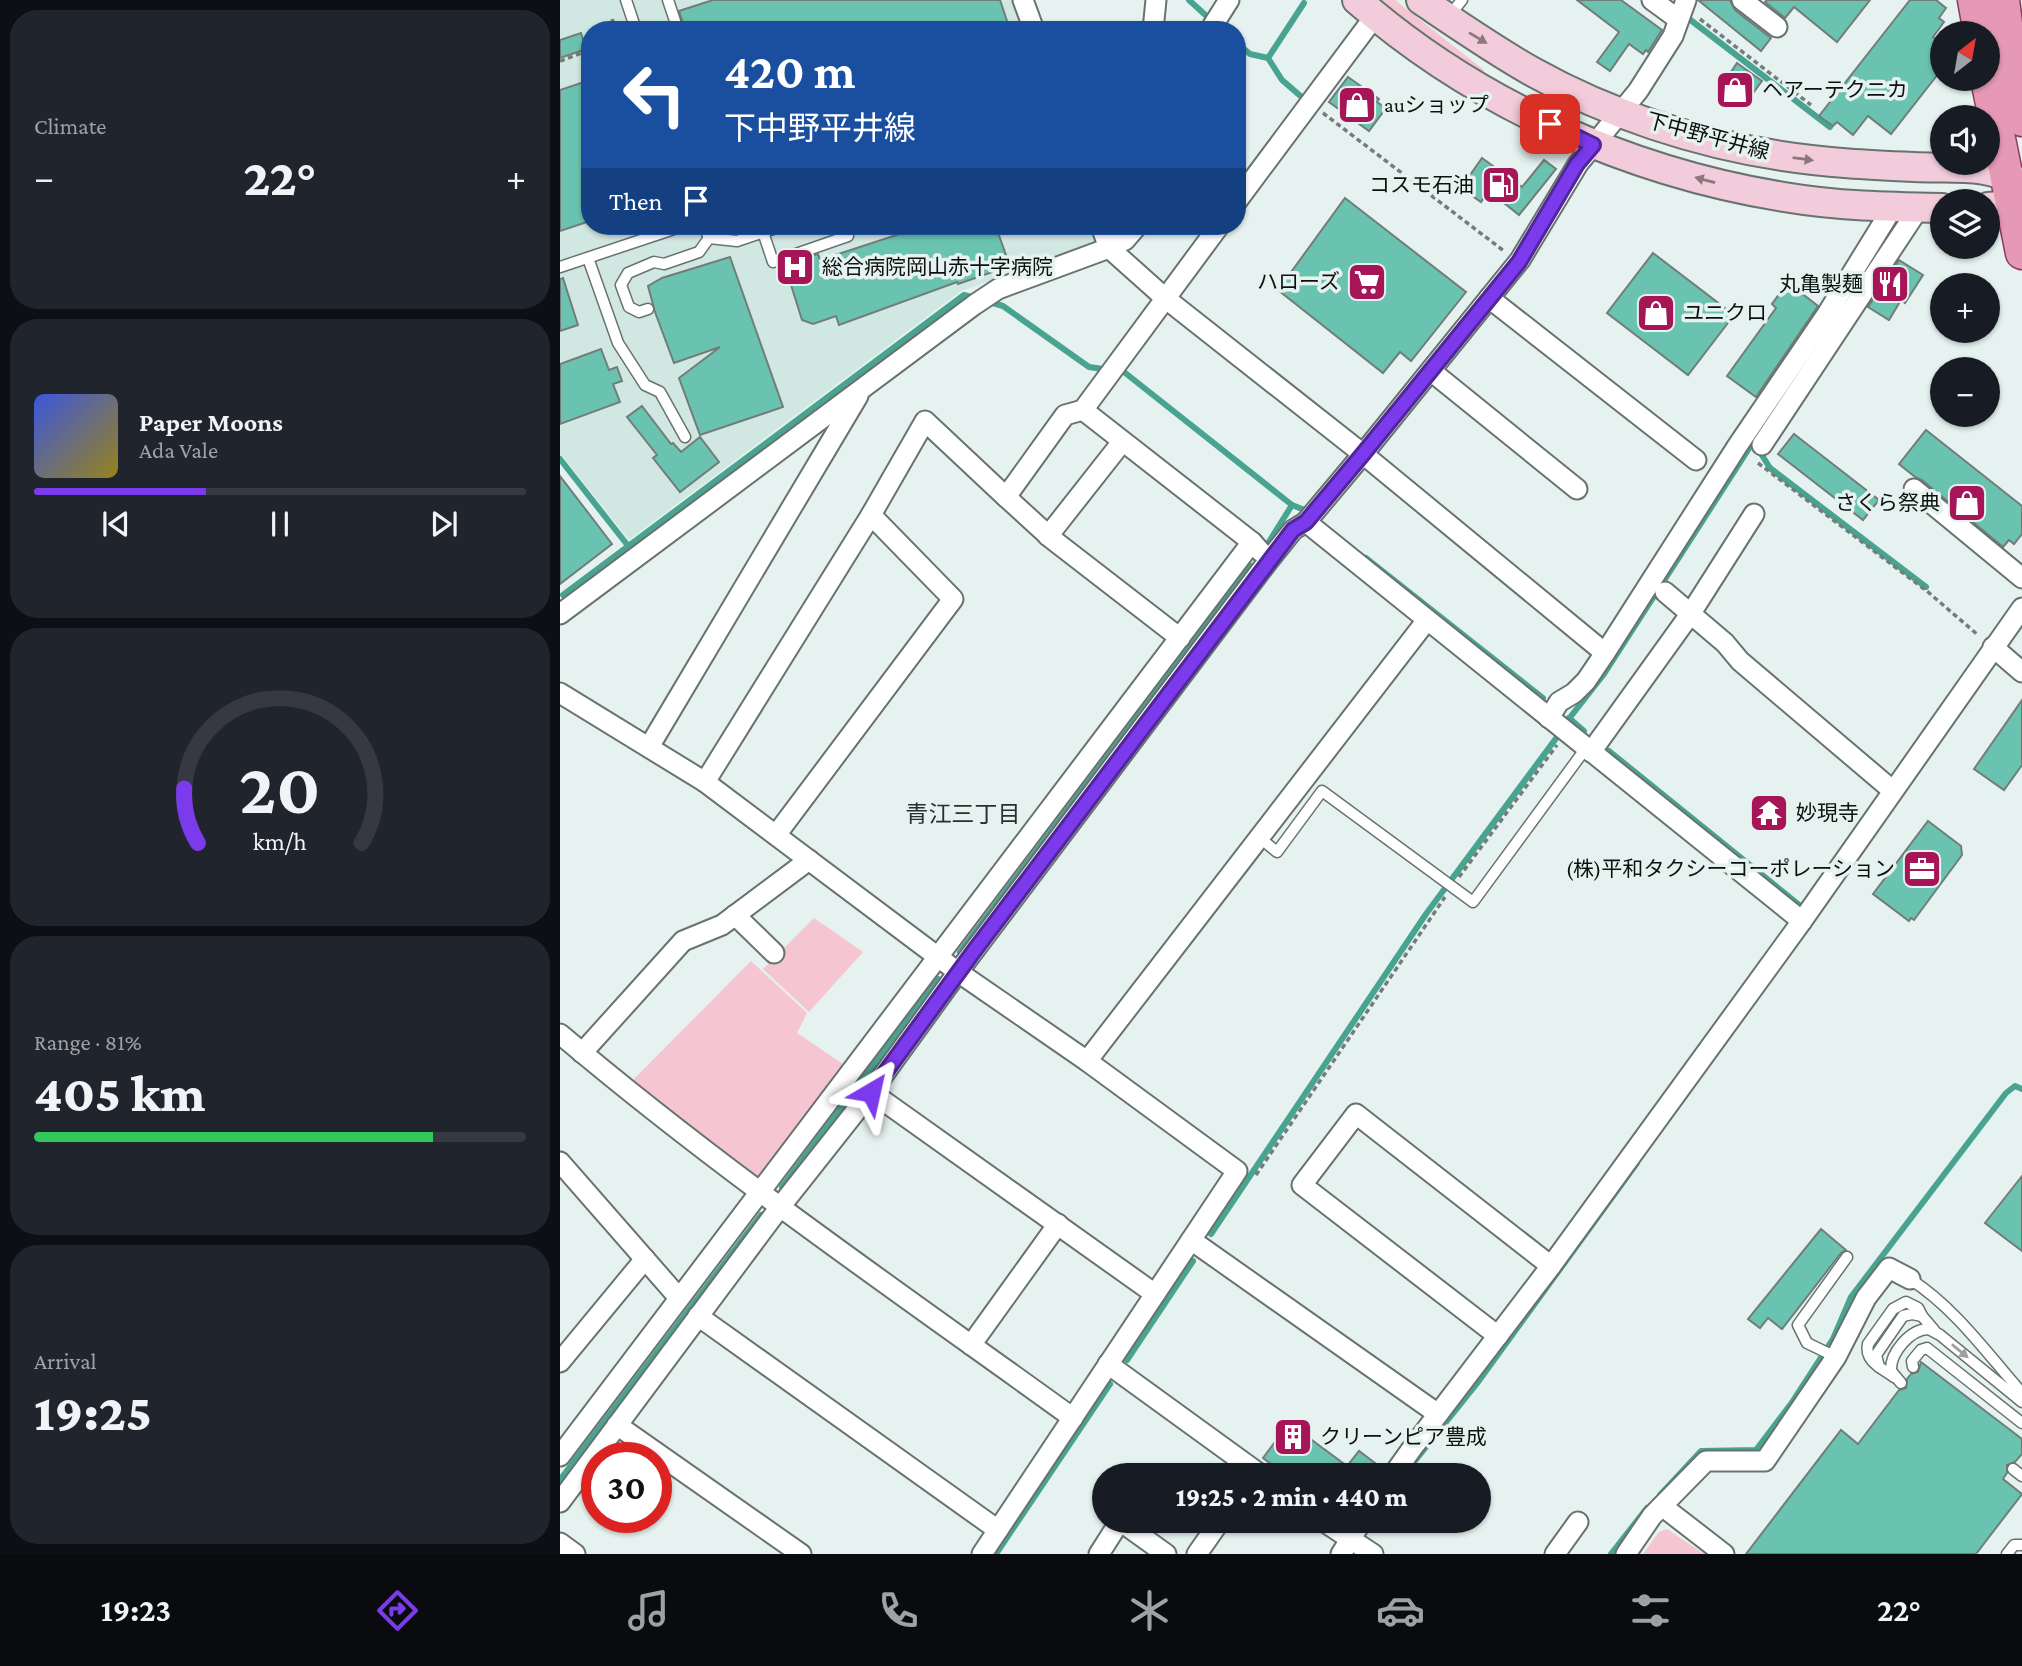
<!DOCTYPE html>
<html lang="en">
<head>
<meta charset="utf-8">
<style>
	body { margin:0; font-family:"Crimson Pro","Noto Sans JP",serif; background:#20242c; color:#f1f3f6; height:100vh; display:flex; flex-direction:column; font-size:26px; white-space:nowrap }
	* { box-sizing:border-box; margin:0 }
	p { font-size:23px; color:#9ea1a6 }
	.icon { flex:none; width:38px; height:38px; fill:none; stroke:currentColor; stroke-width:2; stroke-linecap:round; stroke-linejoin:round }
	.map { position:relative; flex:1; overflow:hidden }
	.panel { display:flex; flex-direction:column; gap:10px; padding:10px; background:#0d0f14; width:560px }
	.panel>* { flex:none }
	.hud { position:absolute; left:21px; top:21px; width:665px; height:214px; border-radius:28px; box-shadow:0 2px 5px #0004; background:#1a4fa0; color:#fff; overflow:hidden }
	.needle { width:46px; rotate:31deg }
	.tools { position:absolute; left:1370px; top:21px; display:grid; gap:14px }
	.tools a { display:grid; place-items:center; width:70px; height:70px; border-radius:50%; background:#171b24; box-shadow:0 2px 5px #0004; font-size:35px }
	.speed { position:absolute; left:21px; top:1442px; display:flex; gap:14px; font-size:35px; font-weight:700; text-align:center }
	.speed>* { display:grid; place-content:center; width:91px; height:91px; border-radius:50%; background:#171b24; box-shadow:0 2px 5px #0004; line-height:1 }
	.speed .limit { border:10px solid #d22; background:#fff; color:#111 }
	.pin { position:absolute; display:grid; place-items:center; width:60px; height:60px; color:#fff; margin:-30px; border-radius:14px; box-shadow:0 4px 10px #0006 }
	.me { position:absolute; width:77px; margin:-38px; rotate:36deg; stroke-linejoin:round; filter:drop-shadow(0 0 5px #0008) }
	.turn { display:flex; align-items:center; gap:24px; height:147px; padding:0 28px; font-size:32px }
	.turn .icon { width:91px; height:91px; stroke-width:2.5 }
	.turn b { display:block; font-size:49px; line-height:60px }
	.then { display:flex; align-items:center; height:66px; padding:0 28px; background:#0003; gap:14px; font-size:26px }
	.big { font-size:52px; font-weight:800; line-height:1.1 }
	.panel .widget { flex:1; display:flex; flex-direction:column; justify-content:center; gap:10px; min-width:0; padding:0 24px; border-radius:28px; background:#20242c }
	.panel .dial { align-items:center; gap:0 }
	.dial svg { height:182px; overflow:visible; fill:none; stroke:#363941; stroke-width:7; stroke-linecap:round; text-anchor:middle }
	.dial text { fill:#f1f3f6; stroke:none }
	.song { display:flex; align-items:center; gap:21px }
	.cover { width:84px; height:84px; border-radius:10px; background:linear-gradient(135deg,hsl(230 70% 55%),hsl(50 70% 35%)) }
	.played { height:7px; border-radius:4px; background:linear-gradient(90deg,#7c3aed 35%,#363941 35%) }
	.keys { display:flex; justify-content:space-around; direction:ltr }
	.heat { display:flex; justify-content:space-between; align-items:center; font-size:38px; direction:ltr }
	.charge { height:10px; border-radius:5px; background:linear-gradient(90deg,#34c759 81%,#363941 0) }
	.trip { position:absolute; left:532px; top:1463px; width:399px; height:70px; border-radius:35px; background:#171b24; box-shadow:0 2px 5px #0004; font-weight:800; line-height:70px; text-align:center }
	.tabs { display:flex; height:112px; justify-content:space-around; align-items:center; background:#090b0e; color:#9ea1a6 }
	.tabs .icon { width:49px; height:49px }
	.tabs .selected { color:#7c3aed }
	.tabs b { font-size:32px; color:#f1f3f6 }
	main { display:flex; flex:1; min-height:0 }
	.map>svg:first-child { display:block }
</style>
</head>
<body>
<main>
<section class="panel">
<div class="widget"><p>Climate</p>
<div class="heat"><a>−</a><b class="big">22°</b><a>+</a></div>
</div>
<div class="widget">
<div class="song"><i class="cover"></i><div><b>Paper Moons</b><p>Ada Vale</p></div></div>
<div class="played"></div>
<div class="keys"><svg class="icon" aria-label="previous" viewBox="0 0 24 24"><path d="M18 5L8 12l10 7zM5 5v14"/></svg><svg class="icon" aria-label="pause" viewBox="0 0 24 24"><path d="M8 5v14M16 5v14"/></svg><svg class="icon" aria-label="next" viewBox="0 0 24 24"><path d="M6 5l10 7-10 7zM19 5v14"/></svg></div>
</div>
<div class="widget dial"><svg viewBox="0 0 100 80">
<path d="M14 69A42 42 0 1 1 86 69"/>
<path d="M14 69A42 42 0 0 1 8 45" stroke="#7c3aed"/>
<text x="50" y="56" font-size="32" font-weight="700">20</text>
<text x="50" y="72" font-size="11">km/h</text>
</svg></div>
<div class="widget"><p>Range · 81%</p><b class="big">405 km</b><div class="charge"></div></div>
<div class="widget"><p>Arrival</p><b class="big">19:25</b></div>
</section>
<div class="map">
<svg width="1462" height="1554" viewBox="0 0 1462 1554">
	<rect width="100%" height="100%" fill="#e5f2ef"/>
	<polygon fill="#d1e7e2" points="0,0 455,0 465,30 30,30 30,226 534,226 540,243 401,291 69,540 0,453"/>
	<g fill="#f6c5d2">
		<polygon points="817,0 835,0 924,70 921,74 878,47"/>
		<polygon points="254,918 303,952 249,1012 203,969"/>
		<polygon points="191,961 247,1013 237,1033 289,1068 204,1178 193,1179 69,1084"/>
		<polygon points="1107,1529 1144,1554 1083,1554 1099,1532"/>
	</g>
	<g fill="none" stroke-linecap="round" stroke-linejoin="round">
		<g stroke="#49a391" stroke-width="6">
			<polyline points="629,0 653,22"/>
			<polyline points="1124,15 1270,127"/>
			<polyline points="677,43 690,54 708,58 722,80 744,99"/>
			<polyline points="708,58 744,3"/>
			<polyline points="1290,295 1327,238"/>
			<polyline points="426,301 443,306 529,367 564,372 732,505"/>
			<polyline points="1198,449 1210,468 1366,587"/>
			<polyline points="0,459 69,547"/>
			<polyline points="707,545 732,505 747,511"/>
			<polyline points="806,558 983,698"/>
			<polyline points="3,595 404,295 415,298"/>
			<polyline points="1009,718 1024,731"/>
			<polyline points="1008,720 1044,674 1197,436"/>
			<polyline points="1049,751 1243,908"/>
			<polyline points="400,952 691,566"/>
			<polyline points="222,1187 378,979"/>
			<polyline points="651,1234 866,914 997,737"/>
			<polyline points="567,1360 633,1261"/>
			<polyline points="853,1463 918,1382 1077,1163"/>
			<polyline points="0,1480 201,1215"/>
			<polyline points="1100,1495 1141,1451 1196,1450 1233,1401 1273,1339 1291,1297 1446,1093 1455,1086 1462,1089"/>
			<polyline points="436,1554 550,1384"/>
			<polyline points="1051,1554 1087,1508"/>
		</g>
	</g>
	<g fill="#6ac3b0" stroke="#727d7a" stroke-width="2">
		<polygon points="153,0 440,0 450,30 125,30 119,11"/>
		<polygon points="1017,0 1061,0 1102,30 1088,52 1086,50 1083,54 1069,44 1050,71 1037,62 1059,32"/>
		<polygon points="1138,0 1170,0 1175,10 1211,38 1201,51"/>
		<polygon points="1207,0 1310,0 1277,42 1234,7 1225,18 1205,2"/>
		<polygon points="1350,0 1376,0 1386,8 1379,18 1384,22 1373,37 1382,45 1382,69 1331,134 1308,116 1293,135 1277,122 1273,126 1259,116"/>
		<polygon points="21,33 26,49 0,58 0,40"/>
		<polygon points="1177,63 1202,81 1187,101 1163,84"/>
		<polygon points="788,77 819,99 817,102 826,108 809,131 769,102"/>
		<polygon points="30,80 30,221 0,231 0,90"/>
		<polygon points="922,158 962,187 984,160 996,169 959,215 929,191 921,202 901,188"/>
		<polygon points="785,198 906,292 851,361 840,352 823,373 718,290"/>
		<polygon points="364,226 427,226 437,230 450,266 398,284 397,282 279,325 276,316 253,324 242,320 227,272 232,270 229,264 258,254 260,260"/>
		<polygon points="1093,253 1174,315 1128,375 1047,313"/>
		<polygon points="170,257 223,407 140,435 119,378 160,347 114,363 95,312 88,286 102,278"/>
		<polygon points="1339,260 1363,275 1345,303 1341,300 1329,320 1308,307"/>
		<polygon points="3,278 18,325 0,331 0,279"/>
		<polygon points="1231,285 1258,306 1196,397 1167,376 1216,308 1212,304 1225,286 1228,289"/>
		<polygon points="41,349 49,370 57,367 62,381 53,384 60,402 0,424 0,364"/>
		<polygon points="82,406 111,444 113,443 121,452 140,437 159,462 120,492 93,458 97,455 67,417"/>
		<polygon points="1366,430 1462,506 1462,534 1454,544 1449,540 1443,547 1362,480 1355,477 1339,464"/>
		<polygon points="1234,434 1319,500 1303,520 1218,454"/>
		<polygon points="0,476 52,544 0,584"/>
		<polygon points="1462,700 1462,765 1444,790 1414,769"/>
		<polygon points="1368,821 1401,846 1402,855 1354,920 1351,918 1349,921 1313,894"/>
		<polygon points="1462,1176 1462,1251 1425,1223"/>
		<polygon points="1261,1229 1286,1250 1281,1253 1222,1329 1208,1318 1200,1328 1188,1319"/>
		<polygon points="1361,1362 1462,1439 1462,1454 1455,1462 1447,1465 1447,1473 1443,1479 1462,1494 1416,1554 1186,1554 1281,1430 1298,1444 1339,1390 1346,1388 1347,1379 1351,1374 1358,1372"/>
		<polygon points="729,1423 787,1466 799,1451 823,1469 821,1475 726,1475 703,1458"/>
	</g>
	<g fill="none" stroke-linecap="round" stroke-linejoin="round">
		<g stroke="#687370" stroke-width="13">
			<g id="lane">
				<polyline points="66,0 76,30"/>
				<polyline points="108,0 118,30"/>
				<polyline points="890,15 902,0"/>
				<polyline points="144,226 149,238 177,241 222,226"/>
				<polyline points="203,232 213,262 288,236 284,226"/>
				<polyline points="28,258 58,343 85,385 100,392 125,437"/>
				<polyline points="0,267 123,226"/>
				<polyline points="88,309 79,312 69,307 61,285 68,273 94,262 104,264 139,252 149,238"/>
				<polyline points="700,838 717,852 762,791 913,902 1026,748"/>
				<path d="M1350,1279C1395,1308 1426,1352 1462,1393"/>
				<polyline points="1276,1357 1247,1343 1238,1325 1287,1257"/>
				<polyline points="1319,1367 1316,1355 1343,1316 1352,1314 1362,1316"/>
				<polyline points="1353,1367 1352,1361 1361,1350 1367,1348 1462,1423"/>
				<path d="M1334,1377C1322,1368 1304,1361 1308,1344L1333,1309L1346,1302L1358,1308L1362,1316L1374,1330"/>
				<path d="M1341,1383L1331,1371C1330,1353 1350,1329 1369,1329L1380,1335L1462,1402"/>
				<polyline points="1453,1469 1462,1476"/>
				<polyline points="1447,1554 1454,1545 1462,1545"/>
			</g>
		</g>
		<g stroke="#687370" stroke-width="23">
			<g id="street">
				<polyline points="463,0 474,30"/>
				<polyline points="1092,0 1118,19"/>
				<polyline points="1182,0 1217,27"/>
				<polyline points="593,30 596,0"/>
				<polyline points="650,30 669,0"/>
				<polyline points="677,201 815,16"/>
				<polyline points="541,226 549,248 605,298 803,454 1045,653"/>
				<polyline points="929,298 1136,460"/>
				<polyline points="871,371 1017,489"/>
				<polyline points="523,410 692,542 701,552"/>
				<polyline points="1202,445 1359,208"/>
				<polyline points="1354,489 1462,578"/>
				<polyline points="446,497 492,539 620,638"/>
				<polyline points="746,522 1242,921"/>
				<polyline points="488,536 562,442"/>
				<polyline points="1105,592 1165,643 1180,661 1332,790"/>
				<polyline points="0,614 414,305 438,289 549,248 565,240 577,226"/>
				<polyline points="1433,647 1462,672"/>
				<polyline points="0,693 145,782 398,972 527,1061 677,1171 422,1554"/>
				<polyline points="989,718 999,702 1014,693 1026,681 1045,653 1178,445 1267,314 1333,207"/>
				<polyline points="89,747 298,396"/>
				<polyline points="1031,752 1131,613 1194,514"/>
				<polyline points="145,782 311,515"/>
				<polyline points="216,835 393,599 311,515 365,421 446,497 505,415 523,410 659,226"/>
				<polyline points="175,915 214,953"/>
				<path d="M0,1034C163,1172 340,1293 513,1418"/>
				<polyline points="22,1053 123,941 162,925 249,860"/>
				<polyline points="527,1061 867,620"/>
				<polyline points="311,1092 595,1294"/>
				<polyline points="0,1162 119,1298"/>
				<polyline points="631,1240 878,1414"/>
				<polyline points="138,1316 438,1530"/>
				<polyline points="938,1336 742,1185 796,1114 991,1266"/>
				<polyline points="411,1345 498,1224"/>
				<polyline points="0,1362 85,1259"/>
				<polyline points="548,1364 701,1475"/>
				<polyline points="57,1425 241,1554"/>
				<polyline points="0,1456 692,542"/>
				<polyline points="833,1475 853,1447 991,1266 1242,921 1462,608"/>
				<polyline points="0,1502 220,1207 311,1092 398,972 709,560 733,530 746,522 803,454 960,260 1018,164 1078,91 1113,36 1126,0"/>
				<polyline points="1102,1506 1164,1554"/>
				<polyline points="763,1521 813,1554"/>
				<polyline points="0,1543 15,1554"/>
				<polyline points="539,1554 560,1521 606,1554"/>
				<polyline points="637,1554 660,1521"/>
				<polyline points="781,1554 802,1521"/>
				<polyline points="995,1554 1018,1522"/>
				<polyline points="1066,1554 1092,1516 1146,1461 1205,1461 1276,1357 1306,1298 1329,1268 1350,1279"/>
			</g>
		</g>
		<g stroke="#687370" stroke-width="32">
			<g id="secondary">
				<path d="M797,0C916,104 1069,172 1224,197C1277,206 1329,207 1382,208"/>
				<path d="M861,0C898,25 934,50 973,72C1048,114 1137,143 1222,156C1266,163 1310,165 1354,167C1394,169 1425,162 1462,184"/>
				<polyline points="1428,207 1452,205 1462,199"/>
			</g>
		</g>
		<g stroke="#8d3d5a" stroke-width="35">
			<g id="primary">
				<polyline points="1414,0 1420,33"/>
				<polyline points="1443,0 1451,64 1462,120"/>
				<polyline points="1427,79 1462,253"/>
			</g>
		</g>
		<g stroke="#747d7b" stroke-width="3.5" stroke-dasharray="5 3.5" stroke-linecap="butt">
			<polyline points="52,19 56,30"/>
			<polyline points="1140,19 1251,105"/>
			<polyline points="0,61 30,50"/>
			<polyline points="763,113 944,251"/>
			<polyline points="1198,463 1368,592 1418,635"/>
			<polyline points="899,877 997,745"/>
			<polyline points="696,1175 885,897"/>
		</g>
		<use href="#lane" stroke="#fff" stroke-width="10"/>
		<use href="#street" stroke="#fff" stroke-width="19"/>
		<use href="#secondary" stroke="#f2ccda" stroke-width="28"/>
		<use href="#primary" stroke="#e599b5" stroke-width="32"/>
	</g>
	<defs><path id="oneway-solid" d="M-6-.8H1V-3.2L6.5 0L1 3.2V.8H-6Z" transform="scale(1.75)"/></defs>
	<g fill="#8a787f">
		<use href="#oneway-solid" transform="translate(918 38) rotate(31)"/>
		<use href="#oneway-solid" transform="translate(1243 159) rotate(7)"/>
		<use href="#oneway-solid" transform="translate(1145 180) rotate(-165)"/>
	</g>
	<use fill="#9ea09f" href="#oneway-solid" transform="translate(1400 1351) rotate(39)"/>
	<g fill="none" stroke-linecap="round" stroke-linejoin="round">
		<g stroke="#51269a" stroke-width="18">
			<polyline id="route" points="311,1092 414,951 733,530 746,522 803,454 959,262 1017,164 1033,145 990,124"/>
		</g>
		<use href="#route" stroke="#7c3aed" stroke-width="12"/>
	</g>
	<defs>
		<g id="shop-square" transform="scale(2.0125)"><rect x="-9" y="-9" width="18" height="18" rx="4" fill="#a51558" stroke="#e5f2ef"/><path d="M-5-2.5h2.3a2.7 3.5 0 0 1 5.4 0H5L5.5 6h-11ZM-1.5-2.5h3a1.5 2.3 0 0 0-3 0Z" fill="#fff"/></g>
		<g id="fuel-square" transform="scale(2.0125)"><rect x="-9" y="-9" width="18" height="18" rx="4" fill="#a51558" stroke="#e5f2ef"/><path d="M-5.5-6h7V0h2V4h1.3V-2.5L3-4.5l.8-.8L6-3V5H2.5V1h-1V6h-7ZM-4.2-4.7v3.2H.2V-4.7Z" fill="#fff"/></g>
		<g id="hospital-square" transform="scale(2.0125)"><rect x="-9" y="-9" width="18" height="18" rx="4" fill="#a51558" stroke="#e5f2ef"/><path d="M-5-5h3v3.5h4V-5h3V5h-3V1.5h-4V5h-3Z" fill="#fff"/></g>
		<g id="supermarket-square" transform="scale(2.0125)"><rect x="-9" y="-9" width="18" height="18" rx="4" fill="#a51558" stroke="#e5f2ef"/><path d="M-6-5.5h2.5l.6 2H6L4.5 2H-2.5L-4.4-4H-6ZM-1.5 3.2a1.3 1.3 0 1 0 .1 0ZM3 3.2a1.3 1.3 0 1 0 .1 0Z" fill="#fff"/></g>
		<g id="restaurant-square" transform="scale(2.0125)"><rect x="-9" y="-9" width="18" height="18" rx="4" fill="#a51558" stroke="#e5f2ef"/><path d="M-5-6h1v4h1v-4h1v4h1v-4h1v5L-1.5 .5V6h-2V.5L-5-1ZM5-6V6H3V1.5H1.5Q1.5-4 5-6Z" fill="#fff"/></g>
		<g id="temple-square" transform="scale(2.0125)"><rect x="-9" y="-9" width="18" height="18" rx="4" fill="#a51558" stroke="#e5f2ef"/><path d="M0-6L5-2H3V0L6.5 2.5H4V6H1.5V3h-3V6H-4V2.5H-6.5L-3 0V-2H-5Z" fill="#fff"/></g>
		<g id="office-square" transform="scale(2.0125)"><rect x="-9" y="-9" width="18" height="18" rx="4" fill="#a51558" stroke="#e5f2ef"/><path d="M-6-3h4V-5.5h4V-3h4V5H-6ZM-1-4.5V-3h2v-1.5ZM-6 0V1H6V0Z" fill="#fff"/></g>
		<g id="building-square" transform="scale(2.0125)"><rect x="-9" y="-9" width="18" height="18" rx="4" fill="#a51558" stroke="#e5f2ef"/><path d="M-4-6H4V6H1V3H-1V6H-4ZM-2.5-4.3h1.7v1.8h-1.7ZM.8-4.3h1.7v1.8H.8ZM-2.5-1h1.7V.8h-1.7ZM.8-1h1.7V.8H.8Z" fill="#fff"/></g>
	</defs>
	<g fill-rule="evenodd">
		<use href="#shop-square" x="1175" y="90"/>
		<use href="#shop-square" x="797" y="105"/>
		<use href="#fuel-square" x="941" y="185"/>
		<use href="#hospital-square" x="235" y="267"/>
		<use href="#supermarket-square" x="807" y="282"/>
		<use href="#restaurant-square" x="1330" y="284"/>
		<use href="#shop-square" x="1096" y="313"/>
		<use href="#shop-square" x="1407" y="503"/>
		<use href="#temple-square" x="1209" y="813"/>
		<use href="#office-square" x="1362" y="869"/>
		<use href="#building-square" x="733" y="1437"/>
	</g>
	<g text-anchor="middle" stroke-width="7" stroke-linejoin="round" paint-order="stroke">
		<g font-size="21" fill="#0c110f" stroke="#e5f2ef" text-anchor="start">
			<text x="1202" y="97">ヘアーテクニカ</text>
			<text x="824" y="112">auショップ</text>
			<text x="914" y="192" text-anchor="end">コスモ石油</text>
			<text x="262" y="274">総合病院岡山赤十字病院</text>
			<text x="780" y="289" text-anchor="end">ハローズ</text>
			<text x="1303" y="291" text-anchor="end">丸亀製麺</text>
			<text x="1123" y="320">ユニクロ</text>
			<text x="1380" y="510" text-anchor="end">さくら祭典</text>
			<text x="1236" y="820">妙現寺</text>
			<text x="1335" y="876" text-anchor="end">(株)平和タクシーコーポレーション</text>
			<text x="760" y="1444">クリーンピア豊成</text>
		</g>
		<g font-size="21" fill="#0c110f" stroke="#e5f2ef">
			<text transform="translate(1148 136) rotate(15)" y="7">下中野平井線</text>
		</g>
		<g font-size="23" fill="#26302e" stroke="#e5f2ef">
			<text x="403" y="822">青江三丁目</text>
		</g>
	</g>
</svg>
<div class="tools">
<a><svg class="needle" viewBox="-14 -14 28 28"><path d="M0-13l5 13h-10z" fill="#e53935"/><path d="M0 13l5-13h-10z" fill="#9ea1a6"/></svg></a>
<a><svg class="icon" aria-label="sound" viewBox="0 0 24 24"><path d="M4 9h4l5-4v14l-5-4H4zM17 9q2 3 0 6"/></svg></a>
<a><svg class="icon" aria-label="layers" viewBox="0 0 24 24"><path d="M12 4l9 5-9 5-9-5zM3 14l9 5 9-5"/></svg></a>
<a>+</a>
<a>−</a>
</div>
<div class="speed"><div class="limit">30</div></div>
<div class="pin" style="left:990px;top:124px;background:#d93025"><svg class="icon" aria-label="arrive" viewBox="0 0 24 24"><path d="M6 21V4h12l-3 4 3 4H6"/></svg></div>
<svg class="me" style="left:311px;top:1092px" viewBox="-20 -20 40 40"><path d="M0-17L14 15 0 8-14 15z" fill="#7c3aed" stroke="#fff" stroke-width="4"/></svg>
<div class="trip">19:25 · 2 min · 440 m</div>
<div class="hud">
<div class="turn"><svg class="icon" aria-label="left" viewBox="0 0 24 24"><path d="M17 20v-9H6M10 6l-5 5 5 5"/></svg><div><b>420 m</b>下中野平井線</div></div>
<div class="then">Then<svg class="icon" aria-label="arrive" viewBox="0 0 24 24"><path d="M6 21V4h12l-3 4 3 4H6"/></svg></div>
</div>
</div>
</main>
<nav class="tabs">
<b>19:23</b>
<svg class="icon selected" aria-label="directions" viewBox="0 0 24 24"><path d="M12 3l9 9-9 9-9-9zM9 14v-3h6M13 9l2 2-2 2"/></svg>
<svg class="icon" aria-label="music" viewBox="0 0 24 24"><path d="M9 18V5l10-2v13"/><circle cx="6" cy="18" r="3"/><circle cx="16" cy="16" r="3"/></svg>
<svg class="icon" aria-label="phone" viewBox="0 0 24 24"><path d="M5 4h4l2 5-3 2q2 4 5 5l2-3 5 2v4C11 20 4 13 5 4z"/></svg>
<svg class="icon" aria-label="climate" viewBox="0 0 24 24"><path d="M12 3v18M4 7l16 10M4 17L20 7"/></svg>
<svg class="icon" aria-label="car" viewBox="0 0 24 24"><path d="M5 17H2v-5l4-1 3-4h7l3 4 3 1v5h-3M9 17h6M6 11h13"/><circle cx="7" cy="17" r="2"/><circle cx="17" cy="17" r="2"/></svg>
<svg class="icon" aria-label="filters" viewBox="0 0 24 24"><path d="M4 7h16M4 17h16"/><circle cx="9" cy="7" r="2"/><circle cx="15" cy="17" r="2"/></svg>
<b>22°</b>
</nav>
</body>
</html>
